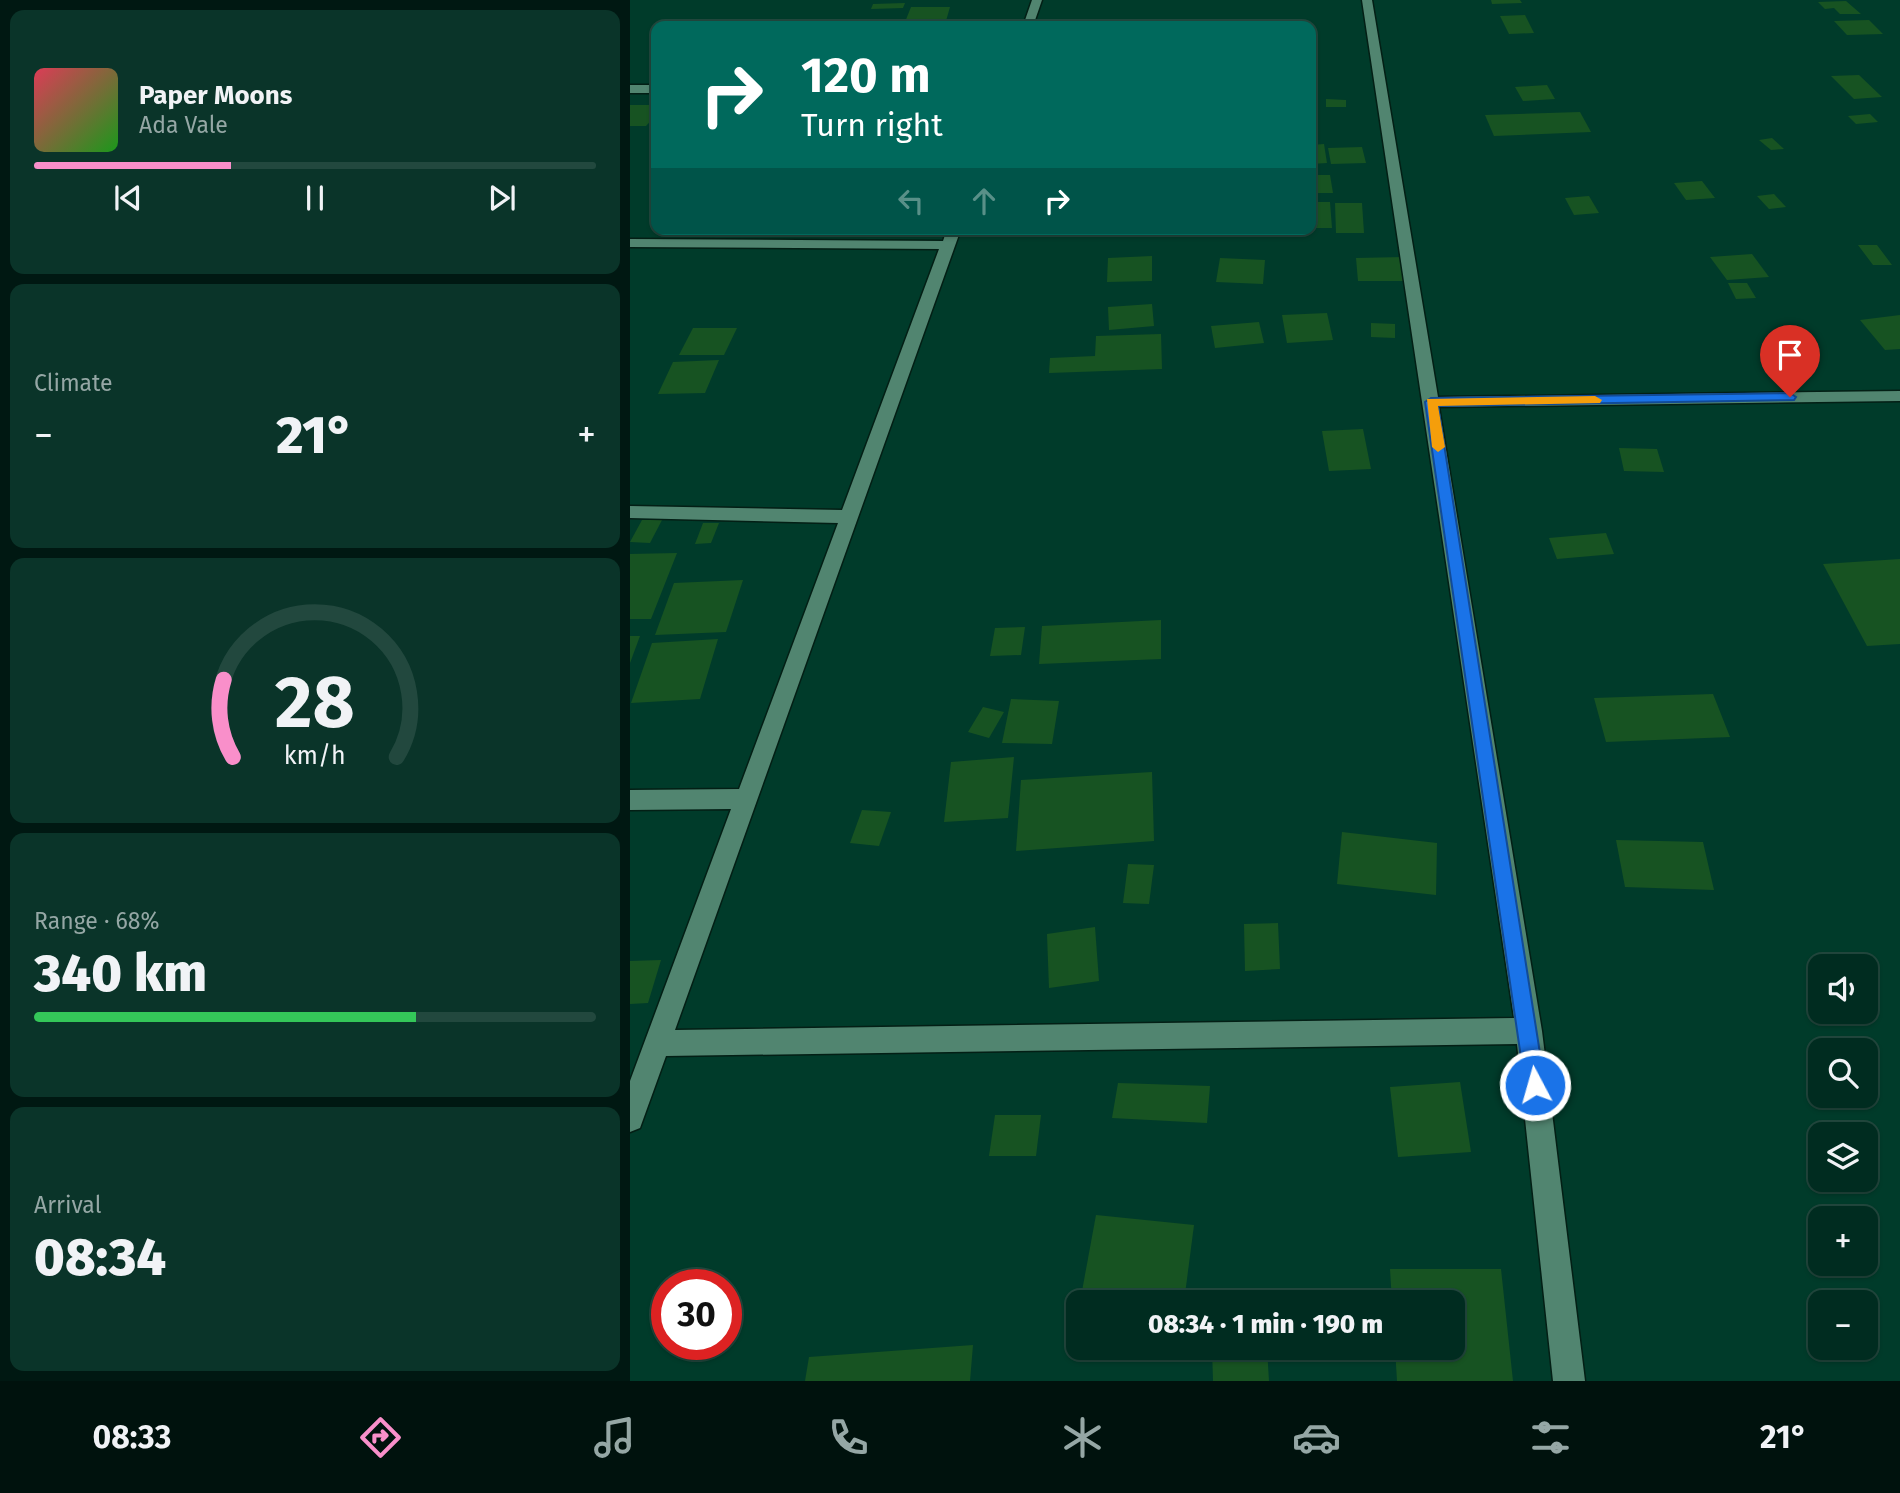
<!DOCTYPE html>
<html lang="en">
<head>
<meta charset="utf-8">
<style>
	body { margin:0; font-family:"Fira Sans",sans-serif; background:#0a3429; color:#f1f3f6; height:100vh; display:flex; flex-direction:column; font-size:26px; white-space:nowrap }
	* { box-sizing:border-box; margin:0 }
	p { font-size:23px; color:#95a7a5 }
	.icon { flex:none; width:38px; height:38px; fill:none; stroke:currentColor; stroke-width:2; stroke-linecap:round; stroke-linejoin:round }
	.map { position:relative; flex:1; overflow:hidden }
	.side { display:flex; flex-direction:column; gap:10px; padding:10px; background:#001812; width:630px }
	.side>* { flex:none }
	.guide { position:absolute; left:21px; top:21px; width:665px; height:214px; border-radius:14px; box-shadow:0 2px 5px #0004,0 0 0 2px #22483e; background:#00695c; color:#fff; overflow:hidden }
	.tools { position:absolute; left:1178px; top:954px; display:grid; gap:14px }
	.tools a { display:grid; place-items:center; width:70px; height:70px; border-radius:14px; background:#002c20; box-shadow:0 2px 5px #0004,0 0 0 2px #22483e; font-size:35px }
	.speed { position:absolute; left:21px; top:1269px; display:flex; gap:14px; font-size:35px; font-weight:700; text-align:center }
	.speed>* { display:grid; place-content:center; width:91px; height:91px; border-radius:50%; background:#002c20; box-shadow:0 2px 5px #0004,0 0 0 2px #22483e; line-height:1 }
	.speed .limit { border:10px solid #d22; background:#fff; color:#111 }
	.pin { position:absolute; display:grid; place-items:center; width:60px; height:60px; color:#fff; margin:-72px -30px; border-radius:50% 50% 50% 0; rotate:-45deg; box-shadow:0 0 7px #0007 }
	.pin .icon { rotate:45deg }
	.me { position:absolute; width:77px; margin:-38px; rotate:354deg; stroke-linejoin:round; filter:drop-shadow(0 0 5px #0008) }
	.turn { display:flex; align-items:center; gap:24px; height:147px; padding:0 35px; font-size:32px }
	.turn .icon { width:91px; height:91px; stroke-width:2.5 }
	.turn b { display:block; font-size:49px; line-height:60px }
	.lanes { display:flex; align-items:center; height:66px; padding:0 35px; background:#0003; justify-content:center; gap:35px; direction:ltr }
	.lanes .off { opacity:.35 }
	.big { font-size:52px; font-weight:800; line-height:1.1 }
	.side .widget { flex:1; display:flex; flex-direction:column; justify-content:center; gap:10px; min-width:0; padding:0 24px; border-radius:14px; background:#0a3429 }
	.side .dial { align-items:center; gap:0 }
	.dial svg { height:182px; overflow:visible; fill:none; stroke:#22483e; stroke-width:7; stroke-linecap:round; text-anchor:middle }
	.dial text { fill:#f1f3f6; stroke:none }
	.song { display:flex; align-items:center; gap:21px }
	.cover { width:84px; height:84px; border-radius:10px; background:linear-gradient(135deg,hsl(350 70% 55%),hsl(120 70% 35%)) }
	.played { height:7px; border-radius:4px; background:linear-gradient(90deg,#f98fca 35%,#22483e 35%) }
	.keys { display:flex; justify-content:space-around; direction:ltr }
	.heat { display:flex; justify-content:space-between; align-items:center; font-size:38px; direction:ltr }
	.charge { height:10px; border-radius:5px; background:linear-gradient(90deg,#34c759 68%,#22483e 0) }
	.trip { position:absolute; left:436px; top:1290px; width:399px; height:70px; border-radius:14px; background:#002c20; box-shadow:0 2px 5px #0004,0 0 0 2px #22483e; font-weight:800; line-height:70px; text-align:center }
	.tab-bar { display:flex; height:112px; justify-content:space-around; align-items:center; background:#00120d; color:#95a7a5 }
	.tab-bar .icon { width:49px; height:49px }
	.tab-bar .active { color:#f98fca }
	.tab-bar b { font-size:32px; color:#f1f3f6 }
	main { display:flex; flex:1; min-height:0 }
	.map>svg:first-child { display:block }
</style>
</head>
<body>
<main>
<section class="side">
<div class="widget">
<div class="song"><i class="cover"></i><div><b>Paper Moons</b><p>Ada Vale</p></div></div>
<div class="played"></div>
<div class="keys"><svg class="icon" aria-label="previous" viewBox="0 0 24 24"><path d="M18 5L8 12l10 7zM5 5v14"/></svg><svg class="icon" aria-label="pause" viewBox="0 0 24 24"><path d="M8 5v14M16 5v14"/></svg><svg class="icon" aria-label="next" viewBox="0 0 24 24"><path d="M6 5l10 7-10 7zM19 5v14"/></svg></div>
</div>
<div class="widget"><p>Climate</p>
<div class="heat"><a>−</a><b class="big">21°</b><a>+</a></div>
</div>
<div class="widget dial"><svg viewBox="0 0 100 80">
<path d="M14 69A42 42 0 1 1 86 69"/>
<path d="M14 69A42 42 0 0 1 10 35" stroke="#f98fca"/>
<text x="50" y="56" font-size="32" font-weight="700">28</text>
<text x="50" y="72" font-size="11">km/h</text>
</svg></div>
<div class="widget"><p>Range · 68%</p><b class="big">340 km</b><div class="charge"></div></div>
<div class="widget"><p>Arrival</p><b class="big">08:34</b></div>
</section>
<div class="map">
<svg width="1270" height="1381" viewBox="0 0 1270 1381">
	<rect width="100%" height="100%" fill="#003b2a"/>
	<g fill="#175322">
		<polygon points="861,0 890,0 892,3 862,4"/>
		<polygon points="1216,1 1231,14 1210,14 1204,8 1195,9 1188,2"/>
		<polygon points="275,3 273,8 241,9 243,4"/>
		<polygon points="281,7 320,7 316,21 275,22"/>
		<polygon points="895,15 904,33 879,34 870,16"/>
		<polygon points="207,20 204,26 176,26 179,21"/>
		<polygon points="1239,20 1253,34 1217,35 1204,21"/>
		<polygon points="288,23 356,24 354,26 286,26"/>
		<polygon points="1229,75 1252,97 1224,99 1201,76"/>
		<polygon points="917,85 925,99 893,101 885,87"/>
		<polygon points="696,99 716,100 716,107 696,107"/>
		<polygon points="0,105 26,105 26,115 16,126 0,126"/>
		<polygon points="950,112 961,132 864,136 855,115"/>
		<polygon points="1240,114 1248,122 1226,124 1218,116"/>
		<polygon points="1142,138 1154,149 1141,150 1129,140"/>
		<polygon points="694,144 697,163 681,164 681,145"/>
		<polygon points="732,147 736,163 701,164 698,148"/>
		<polygon points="681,175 700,175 703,193 681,193"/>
		<polygon points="1072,181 1085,198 1056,200 1044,183"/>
		<polygon points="1144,194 1156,207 1139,209 1127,196"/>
		<polygon points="959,196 969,213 944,215 935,198"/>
		<polygon points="681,202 700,202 702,228 681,228"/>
		<polygon points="705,203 732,203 734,233 706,233"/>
		<polygon points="1228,245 1247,245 1262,265 1243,265"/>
		<polygon points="1122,254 1139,277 1097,280 1080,257"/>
		<polygon points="522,256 522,281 477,282 478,258"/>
		<polygon points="774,257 778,281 728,281 726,258"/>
		<polygon points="590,258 635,260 633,284 586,282"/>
		<polygon points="1098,283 1117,283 1126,298 1106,299"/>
		<polygon points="522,304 524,326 479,330 478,307"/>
		<polygon points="697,313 703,340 657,343 652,315"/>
		<polygon points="1270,315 1270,349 1255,350 1230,320"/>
		<polygon points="629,322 634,343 585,348 581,326"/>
		<polygon points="741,323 765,324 765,338 741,337"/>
		<polygon points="63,328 107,328 94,355 49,355"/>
		<polygon points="531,334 532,369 419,373 420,358 465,356 466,336"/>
		<polygon points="89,360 75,393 28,394 43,362"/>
		<polygon points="733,429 741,469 699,471 692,431"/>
		<polygon points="989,448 1027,449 1034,472 994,471"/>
		<polygon points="12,520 32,520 20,543 0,542"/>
		<polygon points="73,523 89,523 81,543 65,544"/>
		<polygon points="976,533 984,554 927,559 919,538"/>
		<polygon points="47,553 21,619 0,619 0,554"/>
		<polygon points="1270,559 1270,644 1237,646 1193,564"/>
		<polygon points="113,580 96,632 25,635 44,583"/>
		<polygon points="531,620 531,659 409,664 412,626"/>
		<polygon points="395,627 391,655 360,656 365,628"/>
		<polygon points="0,636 10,636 0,663"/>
		<polygon points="88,639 70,699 1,703 22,643"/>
		<polygon points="1083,694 1100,737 976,742 964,698"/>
		<polygon points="381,699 429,701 422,744 372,743"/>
		<polygon points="353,707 374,712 359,738 338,732"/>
		<polygon points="384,757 378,818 314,822 321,762"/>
		<polygon points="522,772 524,841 386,851 391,780"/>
		<polygon points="232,810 261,812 249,846 220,843"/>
		<polygon points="712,832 807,843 806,895 707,884"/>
		<polygon points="986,840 1073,842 1084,890 995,887"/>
		<polygon points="498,864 524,865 519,904 493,903"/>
		<polygon points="648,923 650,969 615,971 614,924"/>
		<polygon points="465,927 469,981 419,988 417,934"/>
		<polygon points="31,960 18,1003 0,1004 0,961"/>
		<polygon points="830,1082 841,1152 768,1157 760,1087"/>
		<polygon points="488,1083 580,1086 577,1123 482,1118"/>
		<polygon points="365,1115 411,1115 406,1156 359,1156"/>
		<polygon points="466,1215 564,1225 554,1302 450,1302"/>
		<polygon points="760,1269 871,1269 883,1381 767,1381 765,1348 822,1348 822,1302 762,1302"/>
		<polygon points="447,1322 448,1348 549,1348 547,1360 442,1350"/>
		<polygon points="343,1345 340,1381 175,1381 179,1357"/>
		<polygon points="582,1348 637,1348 639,1381 583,1381"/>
	</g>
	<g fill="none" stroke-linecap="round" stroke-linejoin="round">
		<g stroke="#031f15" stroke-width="3">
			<g id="minor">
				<polygon points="402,0 412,0 403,26 393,26"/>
				<polygon points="732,0 742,0 808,397 1270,391 1270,401 809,407 912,1031 955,1381 923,1381 887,1044 36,1056 10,1128 0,1132 0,1081 101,809 0,810 0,790 109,789 208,523 0,518 0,506 212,510 309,249 0,247 0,239 313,241 317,229 331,229 45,1030 884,1018"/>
				<rect x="0" y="85" width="26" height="8"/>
			</g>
		</g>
		<use href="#minor" fill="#518570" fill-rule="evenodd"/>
	</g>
	<polygon fill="#1a73e8" stroke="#114b97" stroke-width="2" points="1160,393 1166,397 1164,400 808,406 915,1085 912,1093 905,1096 898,1093 895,1085 795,402 801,398"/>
	<polygon fill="#f59e0b" points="965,396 972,400 970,403 808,406 815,447 808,452 802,447 797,399"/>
</svg>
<div class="tools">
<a><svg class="icon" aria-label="sound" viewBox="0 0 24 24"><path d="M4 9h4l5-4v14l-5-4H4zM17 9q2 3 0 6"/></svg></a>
<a><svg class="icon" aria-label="search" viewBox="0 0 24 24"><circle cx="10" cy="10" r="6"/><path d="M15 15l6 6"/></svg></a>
<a><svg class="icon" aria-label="layers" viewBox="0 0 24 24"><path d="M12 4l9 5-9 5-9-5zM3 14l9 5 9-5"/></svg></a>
<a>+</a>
<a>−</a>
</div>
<div class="speed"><div class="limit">30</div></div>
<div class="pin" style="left:1160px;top:397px;background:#d93025"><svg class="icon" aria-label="arrive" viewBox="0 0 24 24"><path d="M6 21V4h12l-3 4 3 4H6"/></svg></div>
<svg class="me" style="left:905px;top:1085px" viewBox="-20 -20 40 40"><circle r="17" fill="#1a73e8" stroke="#fff" stroke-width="3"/><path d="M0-11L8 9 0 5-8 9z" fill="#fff"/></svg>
<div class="trip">08:34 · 1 min · 190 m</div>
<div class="guide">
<div class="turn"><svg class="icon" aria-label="right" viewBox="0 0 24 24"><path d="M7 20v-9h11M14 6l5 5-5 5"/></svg><div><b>120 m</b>Turn right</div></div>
<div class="lanes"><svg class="icon off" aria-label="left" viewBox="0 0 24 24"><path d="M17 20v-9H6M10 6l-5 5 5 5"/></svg><svg class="icon off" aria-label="ahead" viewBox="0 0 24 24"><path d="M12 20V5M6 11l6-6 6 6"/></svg><svg class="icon" aria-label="right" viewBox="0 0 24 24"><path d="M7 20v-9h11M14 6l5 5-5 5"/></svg></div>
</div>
</div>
</main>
<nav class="tab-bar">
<b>08:33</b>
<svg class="icon active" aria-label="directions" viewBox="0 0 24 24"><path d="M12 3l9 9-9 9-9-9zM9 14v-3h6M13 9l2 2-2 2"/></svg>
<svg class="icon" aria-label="music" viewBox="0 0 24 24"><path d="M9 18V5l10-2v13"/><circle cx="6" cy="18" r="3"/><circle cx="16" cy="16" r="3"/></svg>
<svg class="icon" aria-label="phone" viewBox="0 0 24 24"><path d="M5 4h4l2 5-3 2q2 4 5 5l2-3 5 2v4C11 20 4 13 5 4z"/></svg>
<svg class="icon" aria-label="climate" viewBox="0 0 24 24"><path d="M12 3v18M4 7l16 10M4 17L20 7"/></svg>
<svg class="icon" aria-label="car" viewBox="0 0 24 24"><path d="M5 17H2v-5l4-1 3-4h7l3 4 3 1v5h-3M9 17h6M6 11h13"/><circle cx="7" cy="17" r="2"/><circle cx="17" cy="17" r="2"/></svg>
<svg class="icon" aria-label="filters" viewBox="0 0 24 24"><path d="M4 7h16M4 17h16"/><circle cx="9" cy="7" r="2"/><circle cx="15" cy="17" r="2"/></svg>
<b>21°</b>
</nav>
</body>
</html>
